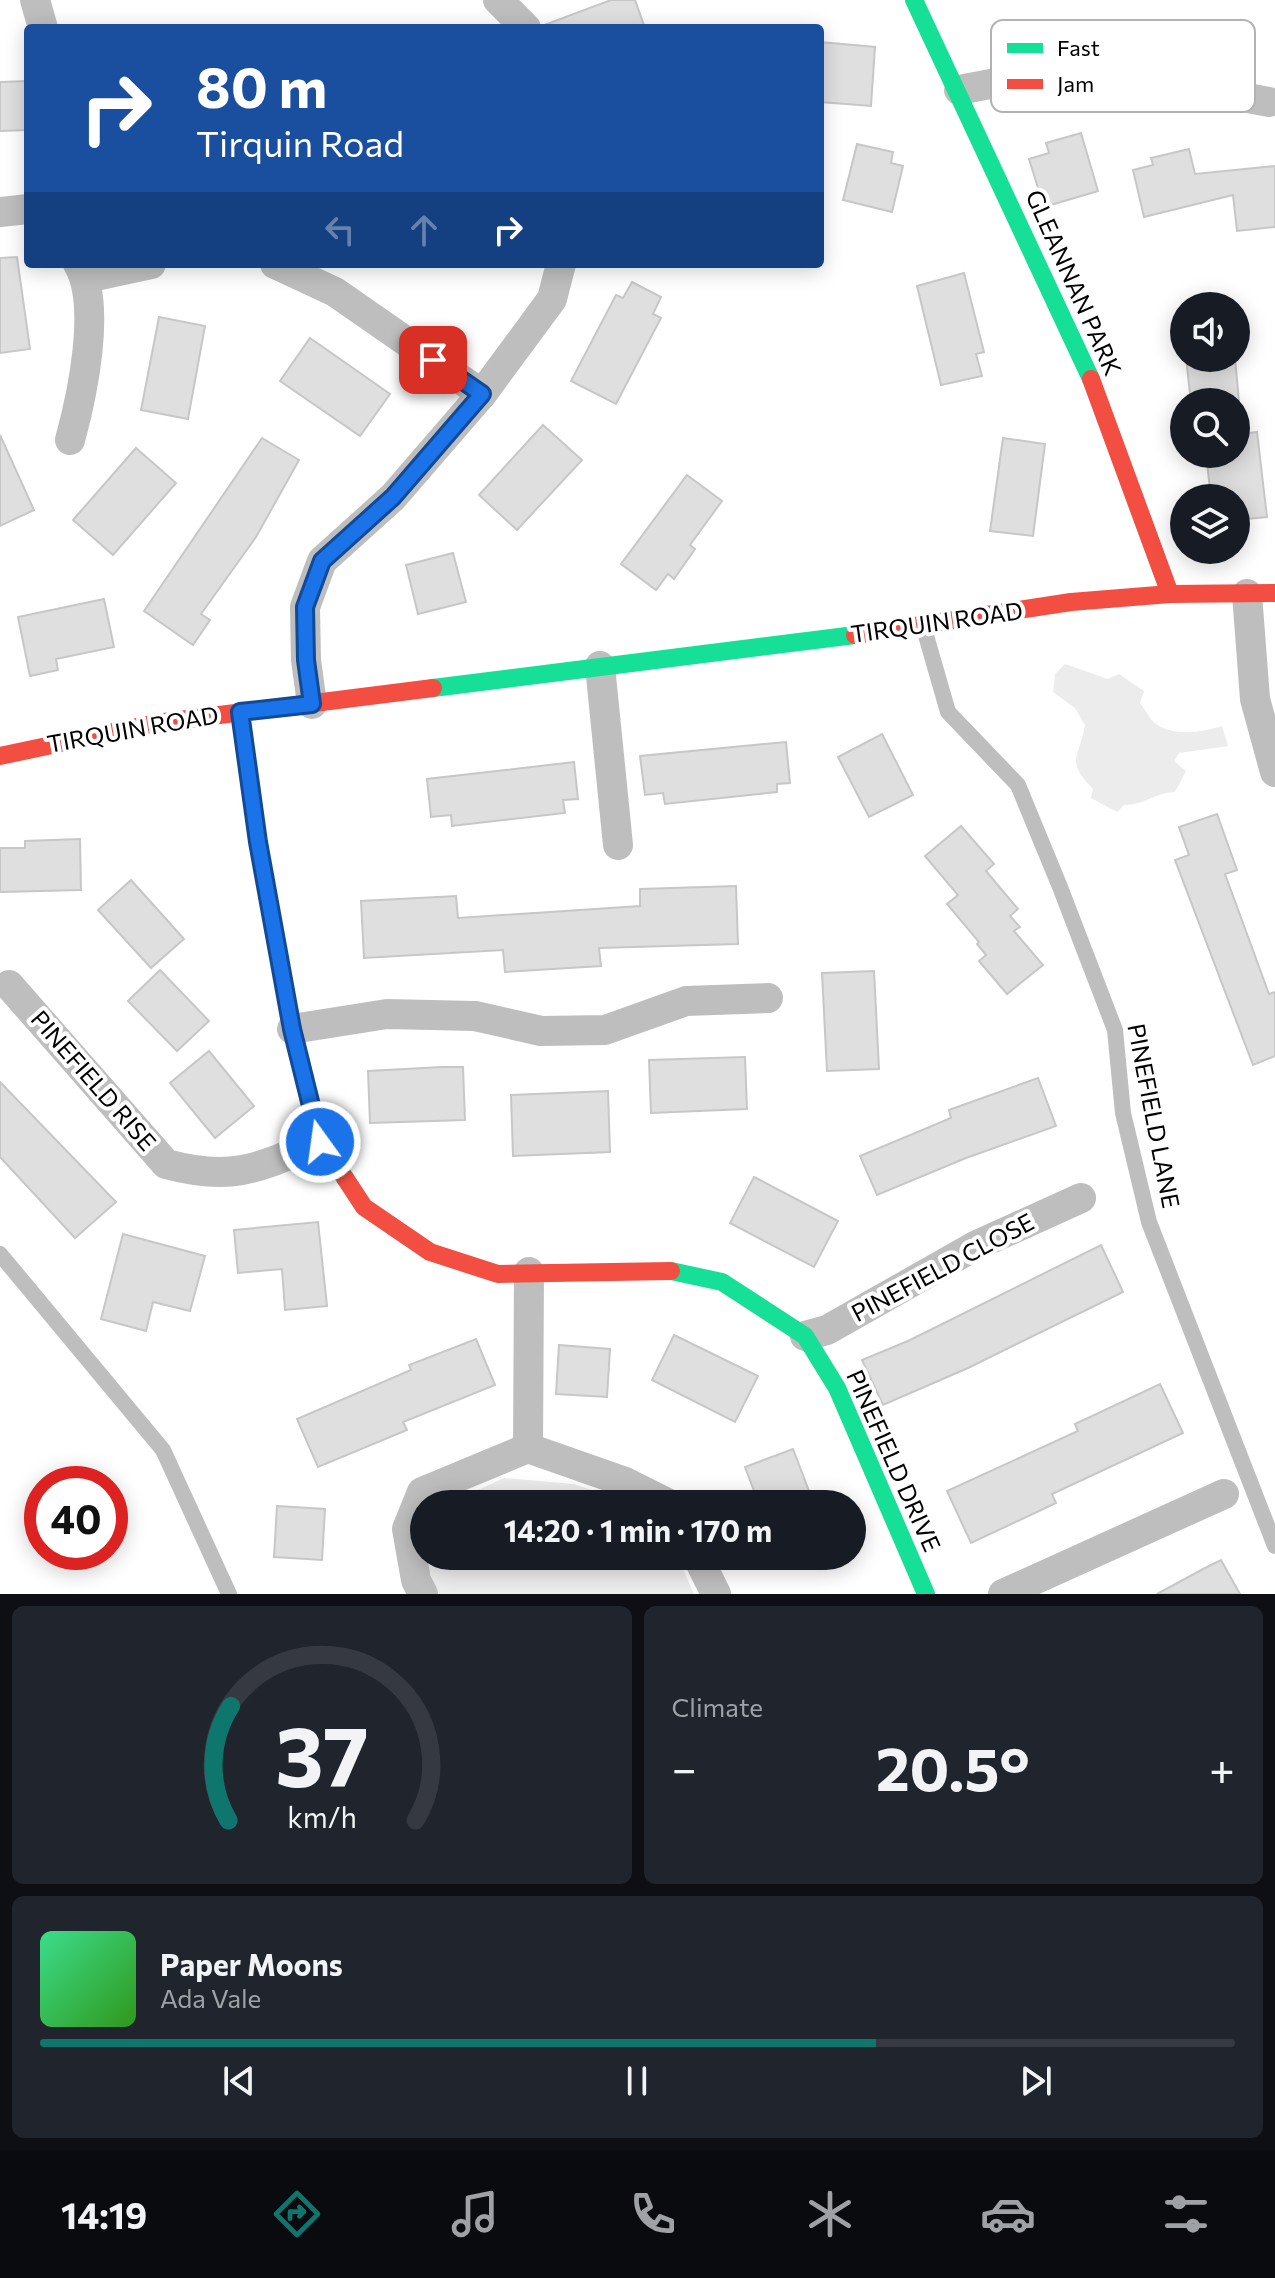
<!DOCTYPE html>
<html lang="en">
<head>
<meta charset="utf-8">
<style>
	body { margin:0; font-family:Commissioner,sans-serif; background:#20242c; color:#f1f3f6; height:100vh; display:flex; flex-direction:column; font-size:30px; white-space:nowrap }
	* { box-sizing:border-box; margin:0 }
	p { font-size:26px; color:#9ea1a6 }
	.icon { flex:none; width:44px; height:44px; fill:none; stroke:currentColor; stroke-width:2; stroke-linecap:round; stroke-linejoin:round }
	.map { position:relative; height:1594px; overflow:hidden }
	.side { display:flex; flex-direction:column; gap:12px; padding:12px; background:#0d0f14; flex:1 }
	.side>* { flex:none }
	.banner { position:absolute; left:24px; top:24px; width:800px; height:244px; border-radius:8px; box-shadow:0 4px 20px #0003; background:#1a4fa0; color:#fff; overflow:hidden }
	.fabs { position:absolute; left:1170px; top:292px; display:grid; gap:16px }
	.fabs a { display:grid; place-items:center; width:80px; height:80px; border-radius:50%; background:#171b24; box-shadow:0 4px 20px #0003; font-size:40px }
	.speed { position:absolute; left:24px; top:1466px; display:flex; gap:16px; font-size:40px; font-weight:700; text-align:center }
	.speed>* { display:grid; place-content:center; width:104px; height:104px; border-radius:50%; background:#171b24; box-shadow:0 4px 20px #0003; line-height:1 }
	.speed .limit { border:12px solid #d22; background:#fff; color:#111 }
	.pin { position:absolute; display:grid; place-items:center; width:68px; height:68px; color:#fff; margin:-34px; border-radius:16px; box-shadow:0 4px 12px #0006 }
	.me { position:absolute; width:88px; margin:-44px; rotate:346deg; stroke-linejoin:round; filter:drop-shadow(0 0 6px #0008) }
	.turn { display:flex; align-items:center; gap:28px; height:168px; padding:0 40px; font-size:36px }
	.turn .icon { width:104px; height:104px; stroke-width:2.5 }
	.turn b { display:block; font-size:56px; line-height:68px }
	.lanes { display:flex; align-items:center; height:76px; padding:0 40px; background:#0003; justify-content:center; gap:40px; direction:ltr }
	.lanes .off { opacity:.35 }
	.big { font-size:60px; font-weight:700; line-height:1.1 }
	.side .tile { flex:1; display:flex; flex-direction:column; justify-content:center; gap:12px; min-width:0; padding:0 28px; border-radius:12px; background:#20242c }
	.side .dial { align-items:center; gap:0 }
	.dial svg { height:208px; overflow:visible; fill:none; stroke:#363941; stroke-width:7; stroke-linecap:round; text-anchor:middle }
	.dial text { fill:#f1f3f6; stroke:none }
	.song { display:flex; align-items:center; gap:24px }
	.cover { width:96px; height:96px; border-radius:12px; background:linear-gradient(135deg,hsl(150 70% 55%),hsl(110 70% 35%)) }
	.played { height:8px; border-radius:4px; background:linear-gradient(90deg,#0f766e 70%,#363941 70%) }
	.keys { display:flex; justify-content:space-around; direction:ltr }
	.heat { display:flex; justify-content:space-between; align-items:center; font-size:44px; direction:ltr }
	.side .tiles { flex:1; display:grid; gap:12px; grid-template-columns:1fr 1fr }
	.tile:last-child { grid-column:span 2 }
	.trip { position:absolute; left:410px; top:1490px; width:456px; height:80px; border-radius:40px; background:#171b24; box-shadow:0 4px 20px #0003; font-weight:700; line-height:80px; text-align:center }
	.tab-bar { display:flex; height:128px; justify-content:space-around; align-items:center; background:#090b0e; color:#9ea1a6 }
	.tab-bar .icon { width:56px; height:56px }
	.tab-bar .on { color:#0f766e }
	.tab-bar b { font-size:36px; color:#f1f3f6 }
	.map>svg:first-child { display:block }
</style>
</head>
<body>
<div class="map">
<svg width="1275" height="1594" viewBox="0 0 1275 1594">
	<rect width="100%" height="100%" fill="#fff"/>
	<g fill="#ececec">
		<path d="M1065,664L1108,679L1119,674L1144,691L1140,703C1145,709 1150,720 1156,724C1174,737 1203,732 1222,726L1228,746L1179,753L1174,761L1186,771L1175,792C1157,792 1144,805 1124,805L1117,812L1091,798L1093,789C1065,760 1079,759 1085,725L1075,708L1053,692L1055,674Z"/>
		<polygon points="504,1478 574,1484 633,1504 448,1504"/>
		<polygon points="428,1556 677,1556 694,1594 439,1594 429,1571"/>
	</g>
	<g fill="#dfdfdf" stroke="#c7c7c7" stroke-width="2">
		<polygon points="611,0 635,0 645,28 545,28 544,25"/>
		<polygon points="820,42 875,47 871,106 820,102"/>
		<polygon points="28,81 28,130 0,131 0,82"/>
		<polygon points="1081,133 1098,191 1044,207 1029,159 1049,153 1046,143"/>
		<polygon points="857,144 893,152 891,163 903,166 892,212 843,200"/>
		<polygon points="1189,149 1195,174 1275,166 1275,227 1237,231 1233,195 1144,217 1133,170 1153,165 1151,158"/>
		<polygon points="17,257 30,349 0,353 0,258"/>
		<polygon points="964,273 984,352 976,354 982,376 941,385 917,286"/>
		<polygon points="632,282 661,297 653,314 661,318 616,404 571,381 616,295 623,298"/>
		<polygon points="159,317 205,326 188,419 141,410"/>
		<polygon points="310,338 390,394 360,436 280,381"/>
		<polygon points="1186,358 1235,358 1242,434 1257,432 1267,517 1236,520 1236,498 1211,498 1206,454 1236,454 1236,402 1191,402"/>
		<polygon points="543,425 582,460 517,530 479,495"/>
		<polygon points="0,435 34,510 0,526"/>
		<polygon points="262,438 299,460 256,537 201,614 210,620 193,645 144,611"/>
		<polygon points="1003,438 1045,444 1033,536 990,531"/>
		<polygon points="136,448 176,483 113,555 73,520"/>
		<polygon points="687,475 722,501 690,545 695,549 674,579 668,574 656,590 621,564"/>
		<polygon points="453,553 466,602 418,614 406,565"/>
		<polygon points="104,599 114,647 56,659 58,670 30,676 18,617"/>
		<polygon points="882,734 913,795 869,817 838,757"/>
		<polygon points="786,742 790,783 777,784 777,792 665,804 663,793 645,795 640,756"/>
		<polygon points="574,762 578,799 563,800 565,813 452,826 451,815 431,817 427,779"/>
		<polygon points="1217,814 1237,870 1225,874 1269,994 1275,992 1275,1056 1253,1065 1175,860 1189,855 1179,827"/>
		<polygon points="961,826 994,864 986,871 1018,909 1010,916 1020,927 1014,931 1043,965 1007,994 979,961 986,955 977,944 979,942 947,904 958,895 925,856"/>
		<polygon points="80,839 81,890 0,892 0,848 25,848 25,841"/>
		<polygon points="131,880 184,939 151,968 98,910"/>
		<polygon points="736,886 738,944 599,948 601,966 505,972 503,950 364,958 361,901 456,896 458,918 640,906 640,889"/>
		<polygon points="160,970 209,1021 177,1051 128,1001"/>
		<polygon points="874,971 879,1069 827,1071 822,973"/>
		<polygon points="209,1051 254,1106 215,1138 170,1083"/>
		<polygon points="745,1057 747,1109 651,1113 649,1060"/>
		<polygon points="442,1067 463,1067 465,1120 370,1123 368,1071"/>
		<polygon points="1038,1078 1056,1126 966,1158 877,1195 860,1156 951,1118 949,1110"/>
		<polygon points="0,1082 116,1202 75,1238 0,1157"/>
		<polygon points="608,1091 610,1152 513,1156 511,1095"/>
		<polygon points="754,1177 838,1221 814,1267 730,1223"/>
		<polygon points="318,1222 327,1306 285,1310 282,1269 238,1273 234,1230"/>
		<polygon points="123,1234 205,1256 190,1311 153,1302 146,1331 101,1319"/>
		<polygon points="1101,1245 1123,1292 968,1368 883,1405 862,1360 908,1341"/>
		<polygon points="674,1335 758,1376 735,1422 652,1380"/>
		<polygon points="476,1339 495,1385 403,1422 407,1430 318,1467 297,1419 411,1370 409,1365"/>
		<polygon points="559,1345 610,1349 607,1397 556,1394"/>
		<polygon points="1160,1384 1183,1433 1052,1494 1056,1503 971,1543 947,1491 1078,1431 1075,1424"/>
		<polygon points="793,1449 814,1504 759,1504 745,1467"/>
		<polygon points="277,1506 325,1509 322,1560 274,1557"/>
		<polygon points="1221,1560 1240,1594 1157,1594 1205,1568"/>
	</g>
	<g fill="none" stroke-linecap="round" stroke-linejoin="round">
		<g stroke="#bebebe" stroke-width="16">
			<polyline points="923,625 948,712 1018,785 1060,887 1115,1030 1123,1113 1149,1222 1275,1546"/>
			<polyline points="0,1254 163,1450 229,1594"/>
		</g>
		<g stroke="#bebebe" stroke-width="30">
			<polyline points="35,0 43,28"/>
			<polyline points="498,0 526,28"/>
			<polyline points="959,90 1064,70 1152,80 1269,102"/>
			<polyline points="0,212 28,209"/>
			<polyline points="275,264 335,292 482,394"/>
			<polyline points="86,278 151,264"/>
			<path d="M70,440C82,396 102,305 78,264"/>
			<polyline points="1247,594 1255,699 1275,772"/>
			<polyline points="600,666 618,845"/>
			<polyline points="312,704 306,660 305,607 322,561 393,497 482,394 552,299 561,264"/>
			<path d="M9,985L166,1164C233,1182 258,1168 320,1142"/>
			<polyline points="292,1029 387,1014 475,1016 541,1031 605,1030 686,1001 768,998"/>
			<polyline points="805,1336 827,1330 975,1246 1081,1198"/>
			<polyline points="528,1448 529,1272"/>
			<polyline points="697,1556 716,1594"/>
			<polyline points="423,1594 416,1580 407,1529 422,1492 528,1448 625,1482 669,1504"/>
			<polyline points="1003,1594 1224,1494"/>
		</g>
		<g stroke="#16e098" stroke-width="18">
			<polyline points="914,0 1091,379"/>
			<polyline points="433,688 855,635"/>
			<polyline points="240,712 258,842 292,1029 320,1142 345,1178"/>
			<polyline points="671,1271 722,1282 805,1336 837,1388 926,1594"/>
		</g>
		<g stroke="#f24e42" stroke-width="18">
			<polyline points="1091,379 1170,594"/>
			<polyline points="855,635 1071,602 1170,594 1275,593"/>
			<polyline points="0,756 156,723 433,688"/>
			<polyline points="345,1178 364,1207 430,1252 498,1274 671,1271"/>
		</g>
	</g>
	<g fill="none" stroke-linecap="round" stroke-linejoin="round">
		<g stroke="#114b97" stroke-width="20">
			<polyline id="route" points="320,1142 292,1029 258,842 240,712 312,704 306,660 305,607 322,561 393,497 482,394 433,360"/>
		</g>
		<use href="#route" stroke="#1a73e8" stroke-width="14"/>
	</g>
	<g text-anchor="middle" stroke-width="8" stroke-linejoin="round" paint-order="stroke">
		<g font-size="24" fill="#000" stroke="#fff">
			<text transform="translate(1073 283) rotate(66)" y="8">GLEANNAN PARK</text>
			<text transform="translate(937 623) rotate(-8)" y="8">TIRQUIN ROAD</text>
			<text transform="translate(133 730) rotate(-10)" y="8">TIRQUIN ROAD</text>
			<text transform="translate(93 1081) rotate(49)" y="8">PINEFIELD RISE</text>
			<text transform="translate(1153 1116) rotate(79)" y="8">PINEFIELD LANE</text>
			<text transform="translate(943 1268) rotate(-28)" y="8">PINEFIELD CLOSE</text>
			<text transform="translate(893 1461) rotate(66)" y="8">PINEFIELD DRIVE</text>
		</g>
	</g>
	<rect x="991" y="20" width="264" height="92" rx="12" fill="#fff" stroke="#b2b2b2" stroke-width="2"/>
	<rect x="1007" y="43" width="36" height="10" fill="#16e098"/>
	<rect x="1007" y="79" width="36" height="10" fill="#f24e42"/>
	<g font-size="22" fill="#000">
		<text x="1057" y="56">Fast</text>
		<text x="1057" y="92">Jam</text>
	</g>
</svg>
<div class="fabs">
<a><svg class="icon" aria-label="sound" viewBox="0 0 24 24"><path d="M4 9h4l5-4v14l-5-4H4zM17 9q2 3 0 6"/></svg></a>
<a><svg class="icon" aria-label="search" viewBox="0 0 24 24"><circle cx="10" cy="10" r="6"/><path d="M15 15l6 6"/></svg></a>
<a><svg class="icon" aria-label="layers" viewBox="0 0 24 24"><path d="M12 4l9 5-9 5-9-5zM3 14l9 5 9-5"/></svg></a>
</div>
<div class="speed"><div class="limit">40</div></div>
<div class="pin" style="left:433px;top:360px;background:#d93025"><svg class="icon" aria-label="arrive" viewBox="0 0 24 24"><path d="M6 21V4h12l-3 4 3 4H6"/></svg></div>
<svg class="me" style="left:320px;top:1142px" viewBox="-20 -20 40 40"><circle r="17" fill="#1a73e8" stroke="#fff" stroke-width="3"/><path d="M0-11L8 9 0 5-8 9z" fill="#fff"/></svg>
<div class="trip">14:20 · 1 min · 170 m</div>
<div class="banner">
<div class="turn"><svg class="icon" aria-label="right" viewBox="0 0 24 24"><path d="M7 20v-9h11M14 6l5 5-5 5"/></svg><div><b>80 m</b>Tirquin Road</div></div>
<div class="lanes"><svg class="icon off" aria-label="left" viewBox="0 0 24 24"><path d="M17 20v-9H6M10 6l-5 5 5 5"/></svg><svg class="icon off" aria-label="ahead" viewBox="0 0 24 24"><path d="M12 20V5M6 11l6-6 6 6"/></svg><svg class="icon" aria-label="right" viewBox="0 0 24 24"><path d="M7 20v-9h11M14 6l5 5-5 5"/></svg></div>
</div>
</div>
<section class="side">
<div class="tiles">
<div class="tile dial"><svg viewBox="0 0 100 80">
<path d="M14 69A42 42 0 1 1 86 69"/>
<path d="M14 69A42 42 0 0 1 15 25" stroke="#0f766e"/>
<text x="50" y="56" font-size="32" font-weight="700">37</text>
<text x="50" y="72" font-size="11">km/h</text>
</svg></div>
<div class="tile"><p>Climate</p>
<div class="heat"><a>−</a><b class="big">20.5°</b><a>+</a></div>
</div>
<div class="tile">
<div class="song"><i class="cover"></i><div><b>Paper Moons</b><p>Ada Vale</p></div></div>
<div class="played"></div>
<div class="keys"><svg class="icon" aria-label="previous" viewBox="0 0 24 24"><path d="M18 5L8 12l10 7zM5 5v14"/></svg><svg class="icon" aria-label="pause" viewBox="0 0 24 24"><path d="M8 5v14M16 5v14"/></svg><svg class="icon" aria-label="next" viewBox="0 0 24 24"><path d="M6 5l10 7-10 7zM19 5v14"/></svg></div>
</div>
</div>
</section>
<nav class="tab-bar">
<b>14:19</b>
<svg class="icon on" aria-label="directions" viewBox="0 0 24 24"><path d="M12 3l9 9-9 9-9-9zM9 14v-3h6M13 9l2 2-2 2"/></svg>
<svg class="icon" aria-label="music" viewBox="0 0 24 24"><path d="M9 18V5l10-2v13"/><circle cx="6" cy="18" r="3"/><circle cx="16" cy="16" r="3"/></svg>
<svg class="icon" aria-label="phone" viewBox="0 0 24 24"><path d="M5 4h4l2 5-3 2q2 4 5 5l2-3 5 2v4C11 20 4 13 5 4z"/></svg>
<svg class="icon" aria-label="climate" viewBox="0 0 24 24"><path d="M12 3v18M4 7l16 10M4 17L20 7"/></svg>
<svg class="icon" aria-label="car" viewBox="0 0 24 24"><path d="M5 17H2v-5l4-1 3-4h7l3 4 3 1v5h-3M9 17h6M6 11h13"/><circle cx="7" cy="17" r="2"/><circle cx="17" cy="17" r="2"/></svg>
<svg class="icon" aria-label="filters" viewBox="0 0 24 24"><path d="M4 7h16M4 17h16"/><circle cx="9" cy="7" r="2"/><circle cx="15" cy="17" r="2"/></svg>
</nav>
</body>
</html>
